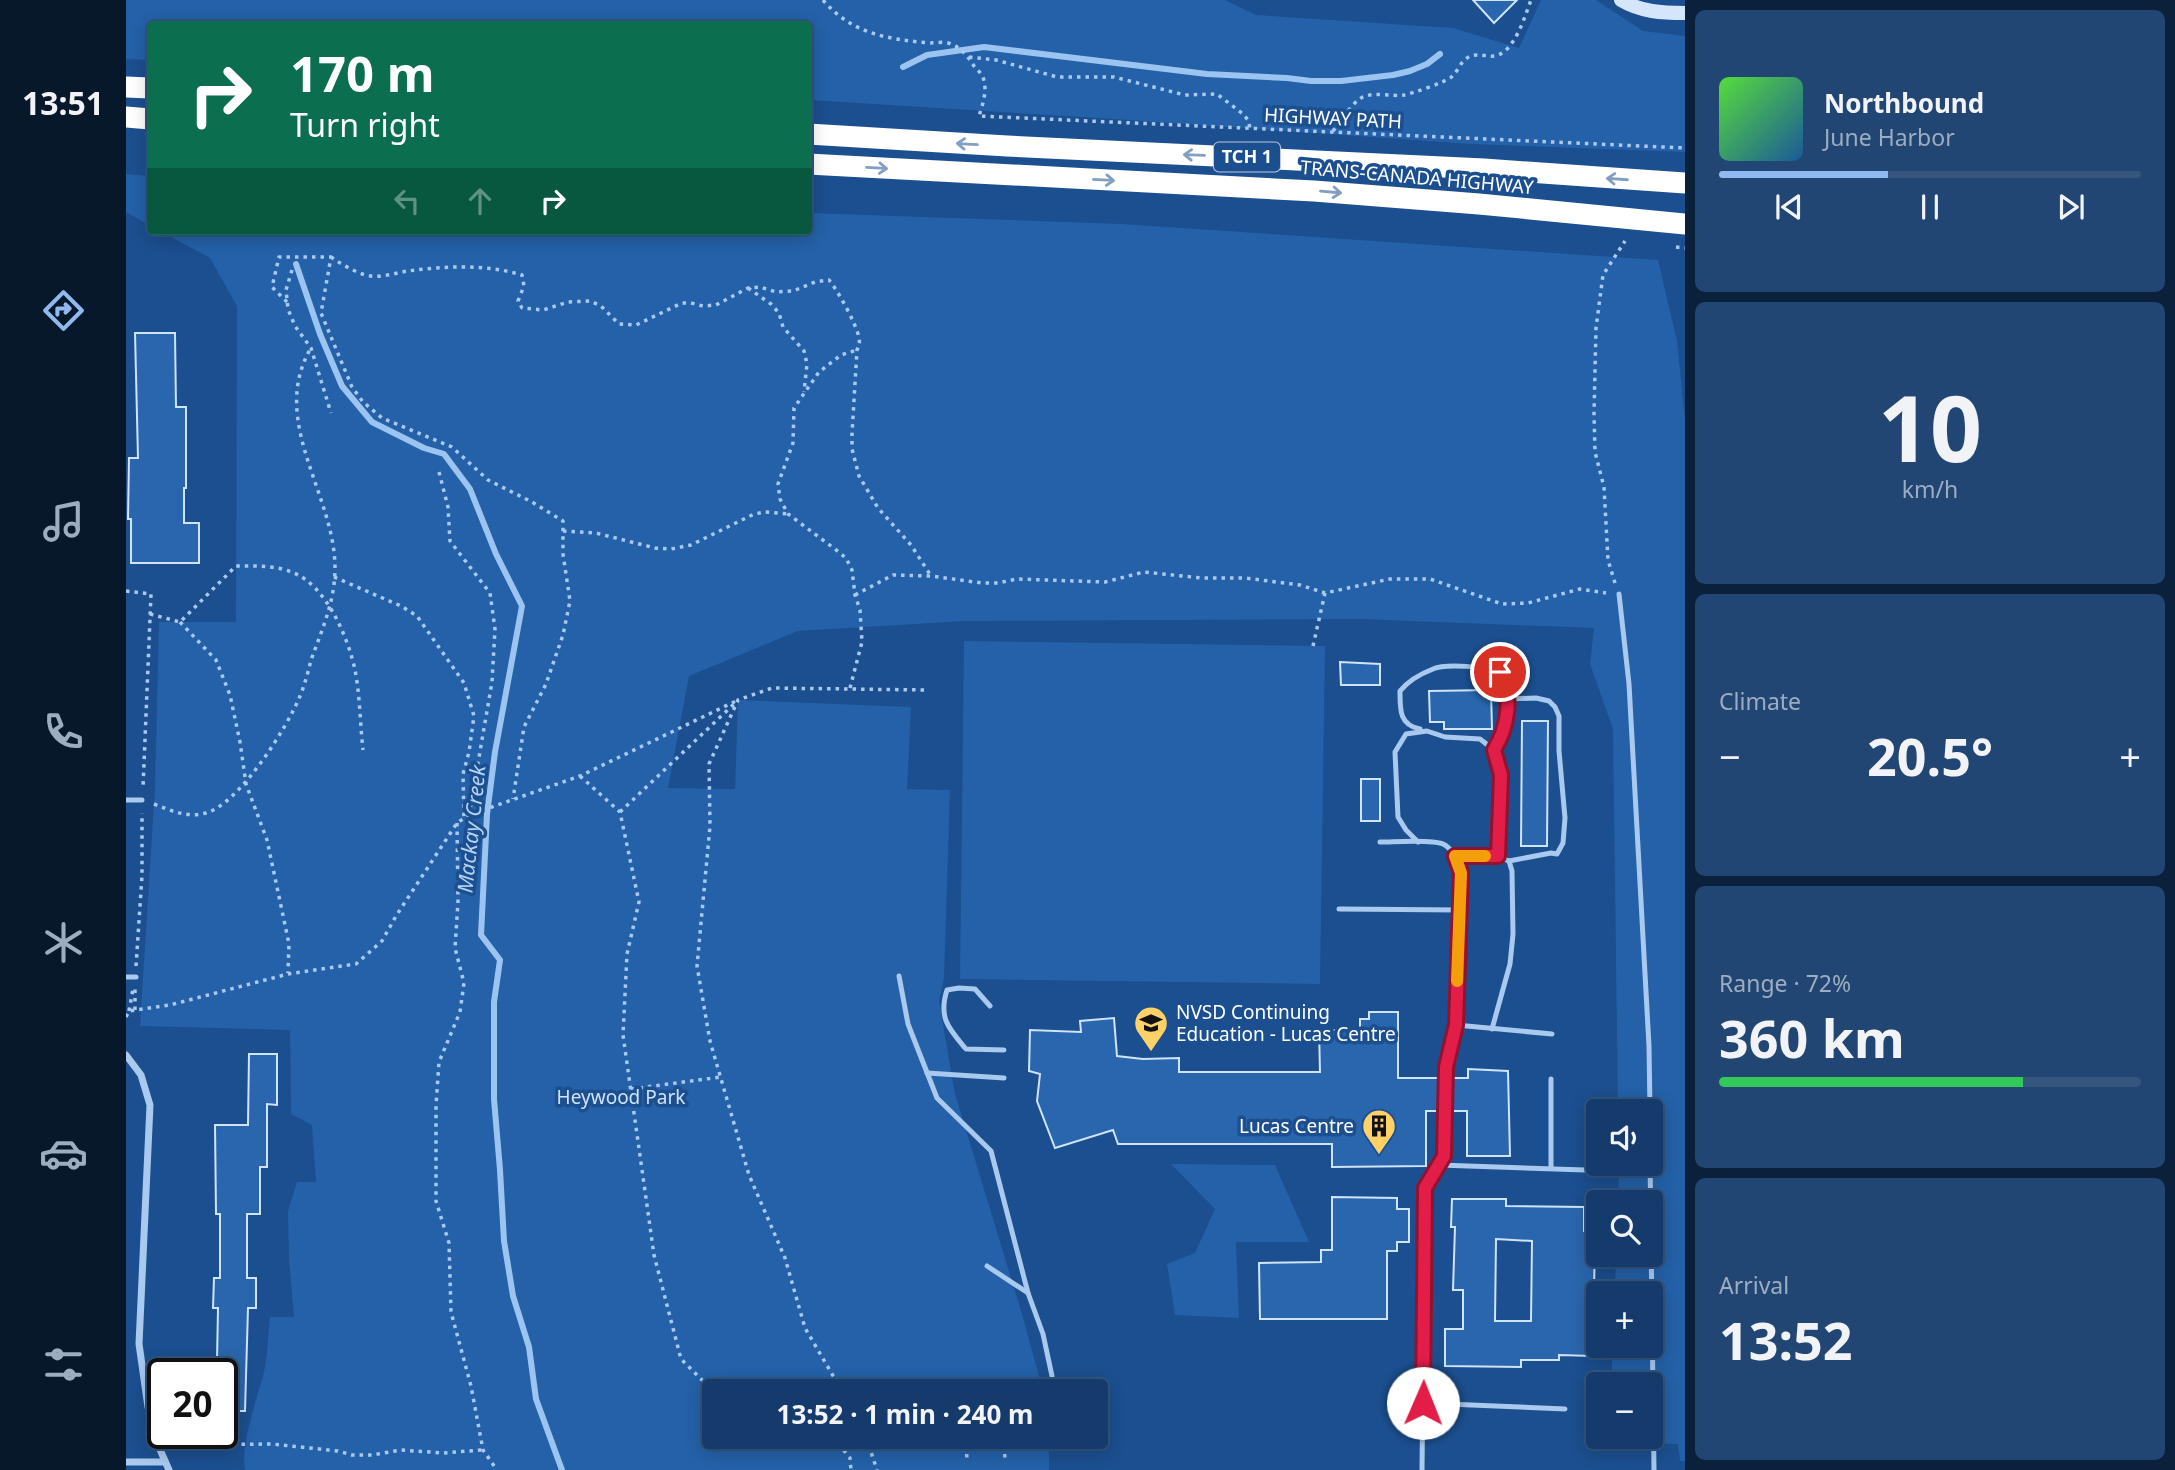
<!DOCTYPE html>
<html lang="en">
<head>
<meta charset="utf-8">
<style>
	body { margin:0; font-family:"Noto Sans",sans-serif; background:#214673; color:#f1f3f6; height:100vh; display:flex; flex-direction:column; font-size:26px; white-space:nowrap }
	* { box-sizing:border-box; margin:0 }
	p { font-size:23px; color:#9dadc1 }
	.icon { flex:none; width:38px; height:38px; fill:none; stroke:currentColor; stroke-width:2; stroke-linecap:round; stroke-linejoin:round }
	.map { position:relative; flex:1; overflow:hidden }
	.details { display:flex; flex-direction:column; gap:10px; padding:10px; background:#0b203b; width:490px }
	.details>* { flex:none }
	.banner { position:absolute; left:21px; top:21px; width:665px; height:214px; border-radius:7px; box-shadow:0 4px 18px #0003,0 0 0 2px #33557e; background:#0b6e4f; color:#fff; overflow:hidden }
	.controls { position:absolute; left:1460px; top:1099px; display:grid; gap:14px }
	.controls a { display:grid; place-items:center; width:77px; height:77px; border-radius:7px; background:#143b6b; box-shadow:0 4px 18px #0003,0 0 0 2px #33557e; font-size:35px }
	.speed { position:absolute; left:21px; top:1358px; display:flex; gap:14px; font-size:35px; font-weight:700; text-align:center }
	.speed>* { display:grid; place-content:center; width:91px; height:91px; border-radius:50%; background:#143b6b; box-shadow:0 4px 18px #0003,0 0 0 2px #33557e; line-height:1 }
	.speed .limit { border:4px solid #111; border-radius:10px; background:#fff; color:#111 }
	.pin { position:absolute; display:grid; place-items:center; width:60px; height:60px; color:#fff; margin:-30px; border:4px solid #fff; border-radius:50%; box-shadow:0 2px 7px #0007 }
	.me { position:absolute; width:77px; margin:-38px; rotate:1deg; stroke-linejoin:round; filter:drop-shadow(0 0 5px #0008) }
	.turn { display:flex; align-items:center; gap:24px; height:147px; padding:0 28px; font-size:32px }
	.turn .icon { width:91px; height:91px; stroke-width:2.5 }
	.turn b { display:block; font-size:49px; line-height:60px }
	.lanes { display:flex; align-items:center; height:66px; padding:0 28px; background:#0003; justify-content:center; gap:35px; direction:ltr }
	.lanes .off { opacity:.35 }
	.big { font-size:52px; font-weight:700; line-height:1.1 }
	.details .tile { flex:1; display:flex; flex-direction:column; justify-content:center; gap:10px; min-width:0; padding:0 24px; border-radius:10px; background:#214673 }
	.details .dial { align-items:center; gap:0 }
	.dial b { font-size:91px; line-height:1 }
	.song { display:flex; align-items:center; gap:21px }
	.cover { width:84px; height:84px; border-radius:10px; background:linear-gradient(135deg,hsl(110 70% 55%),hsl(210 70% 35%)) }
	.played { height:7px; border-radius:4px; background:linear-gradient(90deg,#90b9f0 40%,#33557e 40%) }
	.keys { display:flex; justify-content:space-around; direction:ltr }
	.heat { display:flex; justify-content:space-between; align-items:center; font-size:38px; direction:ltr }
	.charge { height:10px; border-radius:5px; background:linear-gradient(90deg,#34c759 72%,#33557e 0) }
	.trip { position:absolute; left:576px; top:1379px; width:406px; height:70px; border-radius:7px; background:#143b6b; box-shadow:0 4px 18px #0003,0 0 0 2px #33557e; font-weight:700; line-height:70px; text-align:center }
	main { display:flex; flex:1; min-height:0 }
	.menu { display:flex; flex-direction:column; width:126px; justify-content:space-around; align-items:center; background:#08182b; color:#9dadc1 }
	.menu .icon { width:49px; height:49px }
	.menu .active { color:#90b9f0 }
	.menu b { font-size:32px; color:#f1f3f6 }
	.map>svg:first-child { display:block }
</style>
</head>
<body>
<main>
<nav class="menu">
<b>13:51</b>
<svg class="icon active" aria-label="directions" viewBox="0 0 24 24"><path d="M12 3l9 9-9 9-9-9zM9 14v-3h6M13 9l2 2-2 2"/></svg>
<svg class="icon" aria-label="music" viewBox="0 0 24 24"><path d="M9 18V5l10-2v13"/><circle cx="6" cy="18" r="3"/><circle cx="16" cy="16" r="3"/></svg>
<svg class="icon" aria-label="phone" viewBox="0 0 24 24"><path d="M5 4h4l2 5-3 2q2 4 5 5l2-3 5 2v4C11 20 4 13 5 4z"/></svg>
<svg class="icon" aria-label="climate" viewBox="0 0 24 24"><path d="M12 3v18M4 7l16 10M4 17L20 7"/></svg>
<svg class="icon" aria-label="car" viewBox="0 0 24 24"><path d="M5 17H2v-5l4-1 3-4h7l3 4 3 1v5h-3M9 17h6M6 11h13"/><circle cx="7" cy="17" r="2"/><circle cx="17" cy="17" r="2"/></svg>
<svg class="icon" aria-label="filters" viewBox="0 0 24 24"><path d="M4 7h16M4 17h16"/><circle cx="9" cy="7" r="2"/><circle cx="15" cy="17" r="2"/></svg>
</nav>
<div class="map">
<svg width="1559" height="1470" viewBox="0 0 1559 1470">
	<rect width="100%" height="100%" fill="#1b4f8f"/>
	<g fill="#2461a8">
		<polygon points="0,0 1099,0 1130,15 1327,28 1393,48 1415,0 1470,0 1517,31 1559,36 1559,152 1345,144 1004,120 683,100 682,24 24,24 24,60 0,59"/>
		<polygon points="0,174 24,176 24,226 0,212"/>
		<path d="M683,213L996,224L1532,260L1551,341L1559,420V1461H1554L1552,1444L1483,1442V1437H1524V1384H1485L1487,1346H1524V1293H1489L1490,1255H1524V1202H1492L1493,1164H1524V1111H1492L1487,729L1464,664L1468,628L1234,619L839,621L672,631L563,676L542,788L609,789L612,700L785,707L781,789L824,790L818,978L813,1001L829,1094L896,1314L917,1391H588V1437H923V1470H119C114,1442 133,1395 139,1367C142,1351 142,1333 144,1317H168L163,1259L162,1211L171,1182H190L186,1125L165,1114L164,1030L14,1026L29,787L33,622H110L111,306L84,258L34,231H682Z"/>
		<polygon points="838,641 1199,646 1194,984 834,979"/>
		<polygon points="1045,1164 1149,1165 1183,1242 1110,1242 1113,1318 1049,1315 1041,1264 1069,1253 1089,1209"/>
	</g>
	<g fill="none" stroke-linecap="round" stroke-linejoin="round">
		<g stroke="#9cc4f0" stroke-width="6">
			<polyline points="777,67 801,55 858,47 1081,74 1161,78 1185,81 1215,81 1267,75 1284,71 1301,64 1314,54"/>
			<polyline points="170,264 194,334 216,386 246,422 298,448 318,454 344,489 370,554 396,606 369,752 361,814 355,935 374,960 368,1002 368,1099 374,1170 378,1241 387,1296 403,1347 410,1399 436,1470"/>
		</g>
	</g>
	<g fill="#2a66ad" stroke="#cfe3fa" stroke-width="2" fill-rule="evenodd">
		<polygon points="1347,0 1391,0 1368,23"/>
		<polygon points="9,333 49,333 50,407 60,407 60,488 58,488 58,523 73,523 73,563 5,563 5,519 2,519 3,458 12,458"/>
		<polygon points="1214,662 1254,664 1254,685 1215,685"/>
		<polygon points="1365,690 1366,729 1318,729 1318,722 1304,722 1303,691"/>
		<polygon points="1396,721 1422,721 1421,846 1395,846"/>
		<rect x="1235" y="779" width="19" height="42"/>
		<polygon points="1243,1012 1272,1012 1272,1078 1314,1078 1313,1111 1300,1111 1300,1166 1206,1167 1206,1144 992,1144 987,1130 929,1148 911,1101 914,1074 903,1071 904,1030 955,1032 954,1021 988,1018 991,1056 1017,1059 1053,1058 1053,1072 1194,1072 1193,1030 1234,1030 1234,1019 1243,1019"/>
		<polygon points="123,1054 151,1054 151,1105 141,1104 141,1167 134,1167 134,1214 121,1214 121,1278 130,1278 130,1308 122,1308 119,1411 96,1411 96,1361 91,1361 92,1308 87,1308 88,1278 94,1278 94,1214 90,1214 89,1125 122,1125"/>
		<polygon points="1342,1069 1382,1071 1384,1156 1341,1156 1341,1111 1324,1111 1324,1078 1342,1078"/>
		<polygon points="1206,1197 1271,1198 1271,1209 1283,1209 1283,1242 1271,1242 1271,1251 1261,1251 1261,1319 1134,1319 1133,1263 1195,1262 1195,1250 1206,1250"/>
		<path d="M1326,1199H1380V1206L1458,1207V1231H1469L1467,1356L1433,1355V1360H1395V1367L1319,1366V1329H1337V1290H1327L1329,1227H1325ZM1370,1239L1406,1241L1405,1321H1369Z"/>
	</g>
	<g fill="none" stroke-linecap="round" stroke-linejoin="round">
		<g stroke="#a9c9ee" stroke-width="3.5" stroke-dasharray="3.5 5" stroke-linecap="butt">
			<path d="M697,0C726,34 761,39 804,43C810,43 819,41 825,44C836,48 842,57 848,66C850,69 853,71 855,74C863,85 857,104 853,116L1559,148"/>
			<polyline points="843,57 870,60 931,77 988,77 1059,95 1091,94 1117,114 1122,120 1124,128"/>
			<path d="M1207,131C1216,121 1224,105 1235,98C1247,91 1265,97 1278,95C1288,93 1316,83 1324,78C1331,74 1334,62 1341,58C1350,52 1359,57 1368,56C1388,54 1399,16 1405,0"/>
			<polyline points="1550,247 1559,248"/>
			<path d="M205,257C215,264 227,271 239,275C253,279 268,273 282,271C319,266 360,264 396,275L398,286L392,301L396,308L417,310L442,302L464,301L475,306L493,324L510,325L556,303H565L577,306L590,305L622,288L634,287L650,292L667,291L689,282L703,280C711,289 731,325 733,338C734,343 733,345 731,350L726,434V449L733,476L752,508L785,545L805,576"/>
			<polyline points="166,270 160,290 162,309 169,326 185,348 205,413"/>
			<polyline points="622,288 645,304 653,313 657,327 678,351 681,364 678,392"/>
			<polyline points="161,302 146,287 153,257 205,257 195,313 226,387 237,402 256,418 326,447 362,480 406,502 437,521 437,554 444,601 437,635 420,684 398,727 387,799"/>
			<polyline points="313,472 322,507 324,541 364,593 369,629 366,682 343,815"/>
			<polyline points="437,531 470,533 529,548 545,549 565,545 628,514 639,512 662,514"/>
			<polyline points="208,577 275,606 291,616 338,683 348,716 343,752 337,774 338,819"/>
			<polyline points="1489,583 1482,560 1478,487 1469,452 1468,414 1470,328 1477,275 1499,241"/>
			<polyline points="0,591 25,594 17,788"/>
			<polyline points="729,595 767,575 805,576 856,583 872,583 891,579 979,582 1018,572 1076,578 1119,578 1174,585 1199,593 1264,579 1304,579 1376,604 1402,603 1454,589 1480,593"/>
			<path d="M24,614L54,622L110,566C130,566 149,565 168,573C200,586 222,637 229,670C234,695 234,723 237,750"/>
			<polyline points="54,622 90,660 104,695 114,742 120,784 141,840 158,920 163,944 162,973"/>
			<polyline points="1187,646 1199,593"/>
			<polyline points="724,688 736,642 734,610 729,595 726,570 720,558 709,549 662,514 654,499 652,484 667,443 668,408 693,372 715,355 731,350"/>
			<polyline points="454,776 494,812 513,902 501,954 497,1035 528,1255 555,1359 581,1385 629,1391"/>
			<path d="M28,804C46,811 61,818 80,813C113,804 161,728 174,696C179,684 182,672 185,660C196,630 209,601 209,568C209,494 142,421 185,348"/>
			<polyline points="494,812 608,704"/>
			<polyline points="331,823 332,902 329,948 338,983 334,1012 313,1062 310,1106 310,1201 323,1243 325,1312 345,1386 357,1450 371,1470"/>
			<polyline points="10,966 16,876 16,813"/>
			<polyline points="9,1010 9,988"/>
			<polyline points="3,1011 7,989"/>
			<polyline points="0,1017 3,1011 44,1005 162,974 230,964 256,941 270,916 331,823 343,815 454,776 610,701"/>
			<polyline points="505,1089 595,1077"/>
			<polyline points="877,1385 877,1391"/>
			<polyline points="716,1391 679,1328 659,1258 623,1175 584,1041 571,966 584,826 583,764 612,700 646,688 800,690"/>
			<polyline points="707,1437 724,1458 725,1470"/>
			<polyline points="740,1437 751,1470"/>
			<polyline points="840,1437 841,1461"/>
			<polyline points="878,1437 879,1461"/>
			<polyline points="56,1445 146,1444 212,1451 226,1455 246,1455 275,1450 317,1453 356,1450"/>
		</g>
		<g stroke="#a9c9ee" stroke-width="5">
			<polyline points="1493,594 1503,684 1523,1046 1524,1111"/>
			<polyline points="1381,699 1410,698 1423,701 1429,707 1433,716 1433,751 1439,818 1437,843 1431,854 1425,853 1383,861"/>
			<path d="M1294,729C1273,725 1274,709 1274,691C1283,680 1294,674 1307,669C1320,663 1361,667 1374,672C1387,697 1382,727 1368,750"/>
			<polyline points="0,800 16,800"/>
			<path d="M1254,842C1268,842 1306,839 1317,844C1328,849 1331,863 1335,873L1330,1025L1319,1067L1318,1156L1299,1188L1296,1470"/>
			<polyline points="1292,842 1280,830 1272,817 1269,752 1280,734 1301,731 1319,737 1354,739 1368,750 1375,775 1372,857"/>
			<polyline points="1329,856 1372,857 1383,861 1386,871 1387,934 1384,964 1366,1029"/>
			<polyline points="1213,909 1333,910"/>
			<polyline points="773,976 782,1024 811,1098 865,1151 902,1293"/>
			<polyline points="0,977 10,977"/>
			<path d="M864,1006L849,989L833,988L821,990C812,1018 823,1029 840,1049L878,1050"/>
			<polyline points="1330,1025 1426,1034"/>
			<polyline points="801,1073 878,1078"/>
			<polyline points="1524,1158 1528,1470"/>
			<polyline points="1313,1165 1459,1170"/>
			<polyline points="1425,1168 1425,1079"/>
			<polyline points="861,1266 902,1293 917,1334 926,1376"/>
			<polyline points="1297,1403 1439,1409"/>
		</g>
		<g stroke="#a9c9ee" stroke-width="7">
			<polyline points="0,1055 15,1075 24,1105 13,1344 22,1407 32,1445 43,1470"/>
			<polyline points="0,1462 39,1462"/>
		</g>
		<path stroke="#d6e6fa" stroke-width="14" d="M1495,0C1515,12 1536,13 1559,13"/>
		<g stroke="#fff" stroke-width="21">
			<polyline points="0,87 24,88"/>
			<polyline points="0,117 24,119"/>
			<polyline points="682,134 881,146 1358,169 1559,183"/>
			<polyline points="682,164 1188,191 1353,204 1559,224"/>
		</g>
	</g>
	<defs><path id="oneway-shaft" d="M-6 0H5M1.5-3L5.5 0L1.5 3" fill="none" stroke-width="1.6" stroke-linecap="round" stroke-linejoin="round" transform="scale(1.75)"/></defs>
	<g stroke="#829ec1">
		<use href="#oneway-shaft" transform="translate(841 144) rotate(-177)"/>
		<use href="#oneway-shaft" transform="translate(1068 155) rotate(-178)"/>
		<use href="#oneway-shaft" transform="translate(751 168) rotate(3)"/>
		<use href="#oneway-shaft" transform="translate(1491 179) rotate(-176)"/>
		<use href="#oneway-shaft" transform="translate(978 180) rotate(3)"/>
		<use href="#oneway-shaft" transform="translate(1205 192) rotate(5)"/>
	</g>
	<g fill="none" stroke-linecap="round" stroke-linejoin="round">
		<g stroke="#92132f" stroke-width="18">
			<path id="route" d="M1297,1403L1299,1188L1318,1156L1320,1067L1330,1025L1335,873L1329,856H1372L1375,775L1368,750C1382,727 1387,697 1374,672"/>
		</g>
		<use href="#route" stroke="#e11d48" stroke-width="12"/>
		<polyline stroke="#f59e0b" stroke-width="12" points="1331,981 1335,873 1329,856 1359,856"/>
	</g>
	<defs>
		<g id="school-pin" transform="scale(1.75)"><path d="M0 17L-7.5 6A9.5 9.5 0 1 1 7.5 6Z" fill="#ffd166" stroke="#1b4f8f"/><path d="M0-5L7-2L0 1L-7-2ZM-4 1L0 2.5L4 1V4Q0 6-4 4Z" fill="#111"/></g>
		<g id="building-pin" transform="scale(1.75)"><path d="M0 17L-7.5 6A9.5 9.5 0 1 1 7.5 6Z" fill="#ffd166" stroke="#1b4f8f"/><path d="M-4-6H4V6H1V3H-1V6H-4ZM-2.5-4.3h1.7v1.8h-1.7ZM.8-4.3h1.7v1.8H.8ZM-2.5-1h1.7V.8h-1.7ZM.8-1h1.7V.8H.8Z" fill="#111"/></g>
	</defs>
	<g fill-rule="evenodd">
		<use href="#school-pin" x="1025" y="1023"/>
		<use href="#building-pin" x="1253" y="1126"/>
	</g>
	<g text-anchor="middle" stroke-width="7" stroke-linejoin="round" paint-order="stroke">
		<rect fill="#1b4f8f" stroke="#bbcadd" stroke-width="2" x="1088" y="142.5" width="66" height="29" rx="5"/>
		<g font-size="18" font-weight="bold" fill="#fff">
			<text x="1121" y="163">TCH 1</text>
		</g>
		<g font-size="19" fill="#fff" stroke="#1b4f8f">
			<text transform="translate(1207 118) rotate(3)" y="7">HIGHWAY PATH</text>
			<text transform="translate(1291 177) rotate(5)" y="7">TRANS-CANADA HIGHWAY</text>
		</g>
		<g font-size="19" fill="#fff" stroke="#1b4f8f" text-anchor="start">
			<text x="1050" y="1019">NVSD Continuing<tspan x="1050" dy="22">Education - Lucas Centre</tspan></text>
			<text x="1228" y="1133" text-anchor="end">Lucas Centre</text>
		</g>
		<g font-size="19" fill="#cfe3fa" stroke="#1b4f8f">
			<text x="495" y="1104">Heywood Park</text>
		</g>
		<g font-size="21" font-style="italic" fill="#b5d3f5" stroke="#1b4f8f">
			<text transform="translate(346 829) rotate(-84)" y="7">Mackay Creek</text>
		</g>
	</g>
</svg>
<div class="controls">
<a><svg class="icon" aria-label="sound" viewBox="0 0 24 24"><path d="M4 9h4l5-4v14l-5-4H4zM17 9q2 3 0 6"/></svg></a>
<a><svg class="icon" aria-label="search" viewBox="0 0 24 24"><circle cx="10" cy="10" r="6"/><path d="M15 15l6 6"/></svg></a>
<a>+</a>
<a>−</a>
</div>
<div class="speed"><div class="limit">20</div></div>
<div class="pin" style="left:1374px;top:672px;background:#d93025"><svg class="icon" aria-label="arrive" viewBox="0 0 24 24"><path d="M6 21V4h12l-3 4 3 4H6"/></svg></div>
<svg class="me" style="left:1297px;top:1403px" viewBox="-20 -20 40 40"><circle r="19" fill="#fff"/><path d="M0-13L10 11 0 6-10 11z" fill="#e11d48"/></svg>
<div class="trip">13:52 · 1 min · 240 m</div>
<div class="banner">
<div class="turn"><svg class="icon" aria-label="right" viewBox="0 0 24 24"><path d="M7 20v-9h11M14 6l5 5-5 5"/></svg><div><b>170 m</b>Turn right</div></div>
<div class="lanes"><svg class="icon off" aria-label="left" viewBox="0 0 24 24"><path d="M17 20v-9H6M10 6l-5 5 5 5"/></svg><svg class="icon off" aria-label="ahead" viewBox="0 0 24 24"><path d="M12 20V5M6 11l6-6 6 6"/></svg><svg class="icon" aria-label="right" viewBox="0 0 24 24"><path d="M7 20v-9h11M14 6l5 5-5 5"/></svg></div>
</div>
</div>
<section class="details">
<div class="tile">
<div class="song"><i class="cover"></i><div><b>Northbound</b><p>June Harbor</p></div></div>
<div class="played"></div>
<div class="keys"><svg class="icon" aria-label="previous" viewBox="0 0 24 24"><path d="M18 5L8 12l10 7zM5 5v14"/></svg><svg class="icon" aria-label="pause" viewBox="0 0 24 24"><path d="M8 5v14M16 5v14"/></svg><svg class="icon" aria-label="next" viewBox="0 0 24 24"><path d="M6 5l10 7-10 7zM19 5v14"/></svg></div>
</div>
<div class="tile dial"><b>10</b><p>km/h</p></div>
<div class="tile"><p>Climate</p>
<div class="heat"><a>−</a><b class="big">20.5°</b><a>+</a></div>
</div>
<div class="tile"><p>Range · 72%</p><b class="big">360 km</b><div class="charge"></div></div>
<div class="tile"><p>Arrival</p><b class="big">13:52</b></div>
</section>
</main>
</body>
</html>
